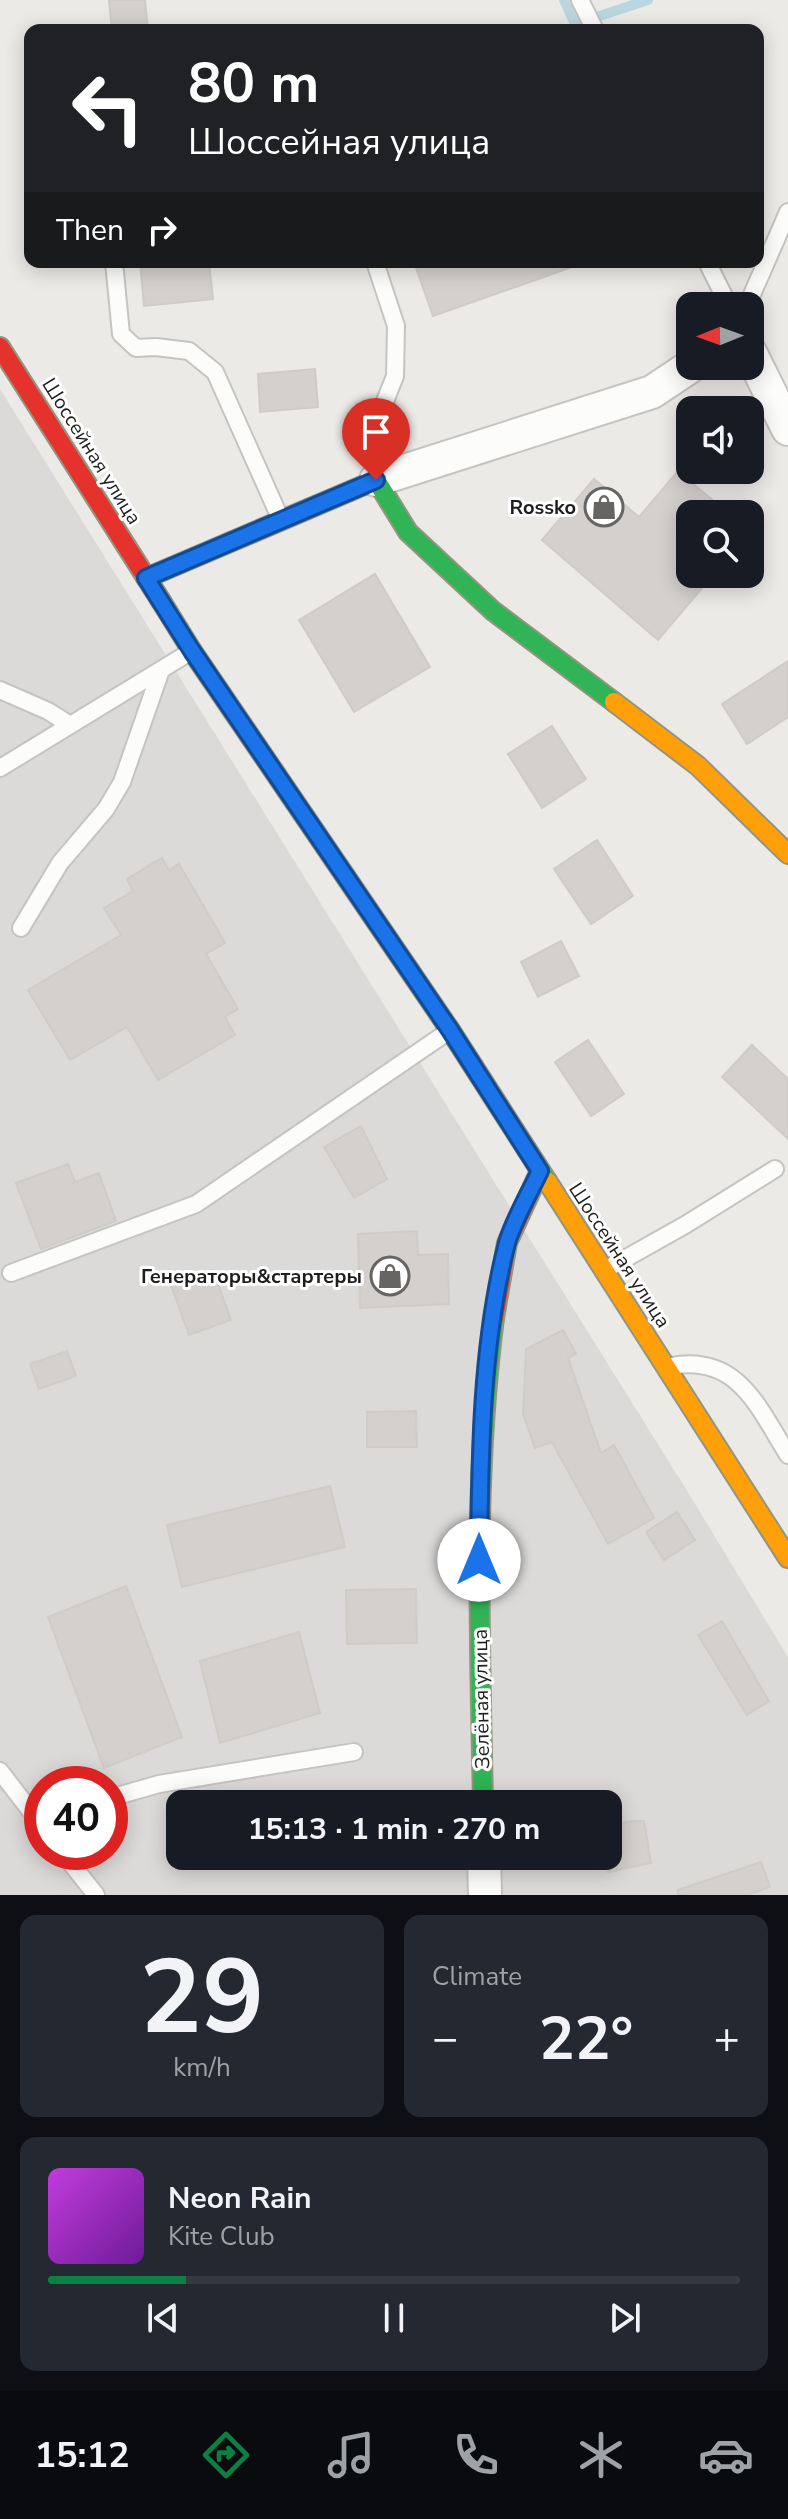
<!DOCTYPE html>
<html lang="en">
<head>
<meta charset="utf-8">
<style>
	body { margin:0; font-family:"Nunito Sans",sans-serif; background:#242831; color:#f1f3f6; height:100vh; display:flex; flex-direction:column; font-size:30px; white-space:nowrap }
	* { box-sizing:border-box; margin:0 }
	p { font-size:26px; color:#9ea1a6 }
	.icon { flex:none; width:44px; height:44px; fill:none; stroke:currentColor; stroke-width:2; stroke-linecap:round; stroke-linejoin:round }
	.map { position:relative; height:1895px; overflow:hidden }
	.sheet { display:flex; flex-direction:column; gap:20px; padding:20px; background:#0d0f14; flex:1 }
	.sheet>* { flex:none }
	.banner { position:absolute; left:24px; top:24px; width:740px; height:244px; border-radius:16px; box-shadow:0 4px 20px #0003; background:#202124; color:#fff; overflow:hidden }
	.needle { width:52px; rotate:269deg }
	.buttons { position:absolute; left:676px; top:292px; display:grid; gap:16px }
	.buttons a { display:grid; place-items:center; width:88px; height:88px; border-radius:16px; background:#171b24; box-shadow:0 4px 20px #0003; font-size:40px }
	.speed { position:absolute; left:24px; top:1766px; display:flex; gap:16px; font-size:40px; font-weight:700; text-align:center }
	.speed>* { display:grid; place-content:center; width:104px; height:104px; border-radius:50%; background:#171b24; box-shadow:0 4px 20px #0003; line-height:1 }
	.speed .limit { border:12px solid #d22; background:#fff; color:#111 }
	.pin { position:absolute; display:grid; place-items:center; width:68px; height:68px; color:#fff; margin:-82px -34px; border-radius:50% 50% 50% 0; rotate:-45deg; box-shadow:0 0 8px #0007 }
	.pin .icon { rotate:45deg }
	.me { position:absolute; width:88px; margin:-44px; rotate:0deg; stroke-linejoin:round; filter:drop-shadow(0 0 6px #0008) }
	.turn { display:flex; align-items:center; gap:28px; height:168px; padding:0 32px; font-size:36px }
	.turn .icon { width:104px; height:104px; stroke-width:2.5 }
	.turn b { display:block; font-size:56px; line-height:68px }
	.then { display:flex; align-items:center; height:76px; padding:0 32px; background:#0003; gap:16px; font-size:30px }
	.big { font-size:60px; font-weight:700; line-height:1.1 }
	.sheet .card { flex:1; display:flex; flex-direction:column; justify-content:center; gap:12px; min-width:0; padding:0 28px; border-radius:16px; background:#242831 }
	.sheet .dial { align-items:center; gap:0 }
	.dial b { font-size:104px; line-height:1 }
	.song { display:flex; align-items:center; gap:24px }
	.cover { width:96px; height:96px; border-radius:12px; background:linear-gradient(135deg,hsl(290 70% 55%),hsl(280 70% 35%)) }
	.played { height:8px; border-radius:4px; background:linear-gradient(90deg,#0b8043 20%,#363941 20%) }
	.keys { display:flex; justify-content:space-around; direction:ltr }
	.heat { display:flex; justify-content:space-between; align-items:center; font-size:44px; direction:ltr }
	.sheet .tiles { flex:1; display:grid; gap:20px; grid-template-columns:1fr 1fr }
	.card:last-child { grid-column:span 2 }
	.trip { position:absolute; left:166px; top:1790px; width:456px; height:80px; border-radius:16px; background:#171b24; box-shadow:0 4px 20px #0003; font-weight:700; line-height:80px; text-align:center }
	.dock { display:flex; height:128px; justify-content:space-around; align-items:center; background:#090b0e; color:#9ea1a6 }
	.dock .icon { width:56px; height:56px }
	.dock .selected { color:#0b8043 }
	.dock b { font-size:36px; color:#f1f3f6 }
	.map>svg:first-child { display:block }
</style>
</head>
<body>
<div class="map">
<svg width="788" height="1895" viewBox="0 0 788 1895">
	<rect width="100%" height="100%" fill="#eceae7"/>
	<path fill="#dbdad8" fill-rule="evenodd" d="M0,389L689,1494L788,1657V1895H0ZM42,1784H110V1852H42ZM180,1804H608V1856H180Z"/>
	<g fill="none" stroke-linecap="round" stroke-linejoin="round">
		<polyline stroke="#bad7df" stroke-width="10" points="564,0 575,24 648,0"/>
	</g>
	<g fill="#d3d0cd" stroke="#cfccc8" stroke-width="2">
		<polygon points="109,0 145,0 148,30 112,30"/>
		<polygon points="140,262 209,262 213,299 144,306"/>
		<polygon points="414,262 575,262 575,266 433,316"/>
		<polygon points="315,369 318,407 260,412 258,374"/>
		<polygon points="678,471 729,514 690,514 690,574 714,574 658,640 542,540 594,479 639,517"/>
		<polygon points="375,574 430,667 354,712 299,620"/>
		<polygon points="788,661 788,717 747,744 722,704"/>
		<polygon points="552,726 586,779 542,808 508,754"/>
		<polygon points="597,840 633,896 591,924 554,869"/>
		<polygon points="162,858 169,870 179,864 225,943 206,954 238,1009 225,1017 235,1035 158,1080 127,1027 70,1060 28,990 121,935 104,908 133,891 127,879"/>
		<polygon points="561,941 579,976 538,997 521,962"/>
		<polygon points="588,1040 624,1094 591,1116 555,1062"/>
		<polygon points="752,1045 788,1079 788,1139 722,1077"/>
		<polygon points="361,1126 387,1179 354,1198 324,1147"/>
		<polygon points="68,1164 75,1182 99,1173 116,1221 41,1249 16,1183"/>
		<polygon points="417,1231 418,1255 448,1254 449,1304 360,1308 358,1234"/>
		<polygon points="213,1270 231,1320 189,1335 171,1285"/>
		<polygon points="563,1330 576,1354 568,1358 601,1453 614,1445 654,1518 608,1544 552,1442 535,1448 523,1414 526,1349"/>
		<polygon points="67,1351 76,1376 39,1389 30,1364"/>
		<polygon points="416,1411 417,1447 367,1447 367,1412"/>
		<polygon points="330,1486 345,1547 182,1587 167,1525"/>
		<polygon points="677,1512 695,1540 664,1560 646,1532"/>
		<polygon points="126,1586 182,1737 104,1768 48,1617"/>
		<polygon points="416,1589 417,1643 347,1644 346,1590"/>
		<polygon points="722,1621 769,1701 747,1715 698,1635"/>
		<polygon points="299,1632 320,1713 220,1743 200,1661"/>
		<polygon points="632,1821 644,1821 651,1863 608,1872 608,1825"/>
		<polygon points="761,1862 770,1887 747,1895 678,1895 678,1890"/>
	</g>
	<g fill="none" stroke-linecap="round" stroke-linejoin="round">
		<g stroke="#c5c4c3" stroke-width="20">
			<g id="lane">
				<polyline points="580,0 595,30"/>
				<polyline points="114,262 121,334 136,348 156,347 189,351 215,372 281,520"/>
				<polyline points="375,262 396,326 395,376 380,414 376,478"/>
				<polyline points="707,262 729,306"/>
				<polyline points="747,306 788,212"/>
				<polyline points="0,690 48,711 70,725"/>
				<polyline points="0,768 190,652"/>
				<polyline points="21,928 60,863 106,809 122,782 161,670"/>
				<polyline points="605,1270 685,1225 775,1169"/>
				<polyline points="11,1273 196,1204 449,1031"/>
				<path d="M671,1366C738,1354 758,1407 788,1455"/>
				<polyline points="0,1771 42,1826"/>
				<polyline points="110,1798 159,1784 354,1752"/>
				<polyline points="62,1852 96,1895"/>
			</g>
		</g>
		<g stroke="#c5c4c3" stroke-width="36">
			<g id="street">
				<polyline points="750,352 788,429"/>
				<polyline points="376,480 652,392 691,366"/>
				<polyline points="484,1856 485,1895"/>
			</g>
		</g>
		<g stroke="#93957f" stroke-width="22">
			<g id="fast">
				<polyline points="146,578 376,480 408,532 493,611 614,702"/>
				<polyline points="161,601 192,651 450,1030 547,1181"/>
				<path d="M483,1804C480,1641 473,1480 494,1318"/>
			</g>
		</g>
		<g stroke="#93957f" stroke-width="22">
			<g id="slow">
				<polyline points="614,702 698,766 788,854"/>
				<polyline points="547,1181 788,1558"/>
			</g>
		</g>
		<g stroke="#93957f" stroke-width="22">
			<g id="jam">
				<polyline points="0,347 161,601"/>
				<polyline points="494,1318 507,1243 540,1171"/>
			</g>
		</g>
		<use href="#lane" stroke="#fcfcfb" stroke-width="16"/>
		<use href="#street" stroke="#fcfcfb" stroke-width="32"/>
		<use href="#fast" stroke="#30b455" stroke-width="18"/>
		<use href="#slow" stroke="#ff9f0a" stroke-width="18"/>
		<use href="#jam" stroke="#e5322d" stroke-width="18"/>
	</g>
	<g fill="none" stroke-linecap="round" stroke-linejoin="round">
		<g stroke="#114b97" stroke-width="20">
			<path id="route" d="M376,480L146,578L192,651L450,1030L540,1171C529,1194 514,1219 507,1243C481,1343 480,1457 479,1560"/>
		</g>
		<use href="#route" stroke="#1a73e8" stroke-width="14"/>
	</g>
	<defs>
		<g id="shop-ring" transform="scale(2)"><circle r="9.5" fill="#fff" stroke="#666564" stroke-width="1.5"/><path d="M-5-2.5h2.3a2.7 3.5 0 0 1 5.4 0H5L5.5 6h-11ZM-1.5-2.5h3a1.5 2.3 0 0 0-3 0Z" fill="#666564"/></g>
	</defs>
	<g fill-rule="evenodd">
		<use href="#shop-ring" x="604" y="507"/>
		<use href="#shop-ring" x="390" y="1276"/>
	</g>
	<g text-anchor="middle" stroke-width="6" stroke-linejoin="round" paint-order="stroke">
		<g font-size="20" fill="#1e1e1e" stroke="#fff">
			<text transform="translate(92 451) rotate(58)" y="7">Шоссейная улица</text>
			<text transform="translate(620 1255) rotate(57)" y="7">Шоссейная улица</text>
			<text transform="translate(481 1699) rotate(-91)" y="7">Зелёная улица</text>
		</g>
		<g font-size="20" font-weight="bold" fill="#1e1e1e" stroke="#fff" text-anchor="end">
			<text x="576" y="514">Rossko</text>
			<text x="362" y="1283">Генераторы&amp;стартеры</text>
		</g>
	</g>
</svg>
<div class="buttons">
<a><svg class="needle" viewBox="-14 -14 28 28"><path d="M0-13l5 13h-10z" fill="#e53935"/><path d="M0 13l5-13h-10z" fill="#9ea1a6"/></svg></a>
<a><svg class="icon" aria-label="sound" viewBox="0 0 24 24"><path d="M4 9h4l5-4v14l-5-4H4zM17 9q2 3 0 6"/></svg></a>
<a><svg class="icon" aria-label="search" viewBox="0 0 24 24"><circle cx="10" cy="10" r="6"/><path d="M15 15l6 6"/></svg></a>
</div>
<div class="speed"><div class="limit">40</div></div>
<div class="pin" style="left:376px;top:480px;background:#d93025"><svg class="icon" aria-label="arrive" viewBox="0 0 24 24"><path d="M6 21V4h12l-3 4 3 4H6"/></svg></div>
<svg class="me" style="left:479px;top:1560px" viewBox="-20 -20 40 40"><circle r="19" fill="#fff"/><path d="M0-13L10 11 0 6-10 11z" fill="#1a73e8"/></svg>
<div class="trip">15:13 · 1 min · 270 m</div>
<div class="banner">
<div class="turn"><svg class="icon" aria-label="left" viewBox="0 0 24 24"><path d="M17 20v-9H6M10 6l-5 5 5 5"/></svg><div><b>80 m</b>Шоссейная улица</div></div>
<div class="then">Then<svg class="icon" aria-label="right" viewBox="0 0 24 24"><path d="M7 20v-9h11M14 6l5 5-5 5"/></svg></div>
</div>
</div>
<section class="sheet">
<div class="tiles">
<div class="card dial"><b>29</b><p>km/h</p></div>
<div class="card"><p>Climate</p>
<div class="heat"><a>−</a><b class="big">22°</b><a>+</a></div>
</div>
<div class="card">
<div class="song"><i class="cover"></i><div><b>Neon Rain</b><p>Kite Club</p></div></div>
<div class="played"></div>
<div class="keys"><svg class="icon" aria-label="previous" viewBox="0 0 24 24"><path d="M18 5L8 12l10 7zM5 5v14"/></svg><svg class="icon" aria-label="pause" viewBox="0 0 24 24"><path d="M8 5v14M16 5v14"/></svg><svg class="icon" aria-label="next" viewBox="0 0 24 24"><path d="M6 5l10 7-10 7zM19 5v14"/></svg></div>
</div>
</div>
</section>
<nav class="dock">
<b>15:12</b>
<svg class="icon selected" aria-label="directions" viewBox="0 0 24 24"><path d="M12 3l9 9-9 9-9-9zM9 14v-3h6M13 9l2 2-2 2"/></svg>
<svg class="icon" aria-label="music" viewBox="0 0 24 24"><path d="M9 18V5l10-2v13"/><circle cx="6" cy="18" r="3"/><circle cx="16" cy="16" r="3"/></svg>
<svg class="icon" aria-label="phone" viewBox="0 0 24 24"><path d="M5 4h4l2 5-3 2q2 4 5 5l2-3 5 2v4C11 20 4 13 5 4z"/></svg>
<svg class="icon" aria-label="climate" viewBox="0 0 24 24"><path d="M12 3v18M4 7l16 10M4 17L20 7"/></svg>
<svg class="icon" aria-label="car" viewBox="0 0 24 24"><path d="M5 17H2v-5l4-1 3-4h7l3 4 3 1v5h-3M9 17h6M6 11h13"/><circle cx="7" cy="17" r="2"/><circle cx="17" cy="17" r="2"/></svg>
</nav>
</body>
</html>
